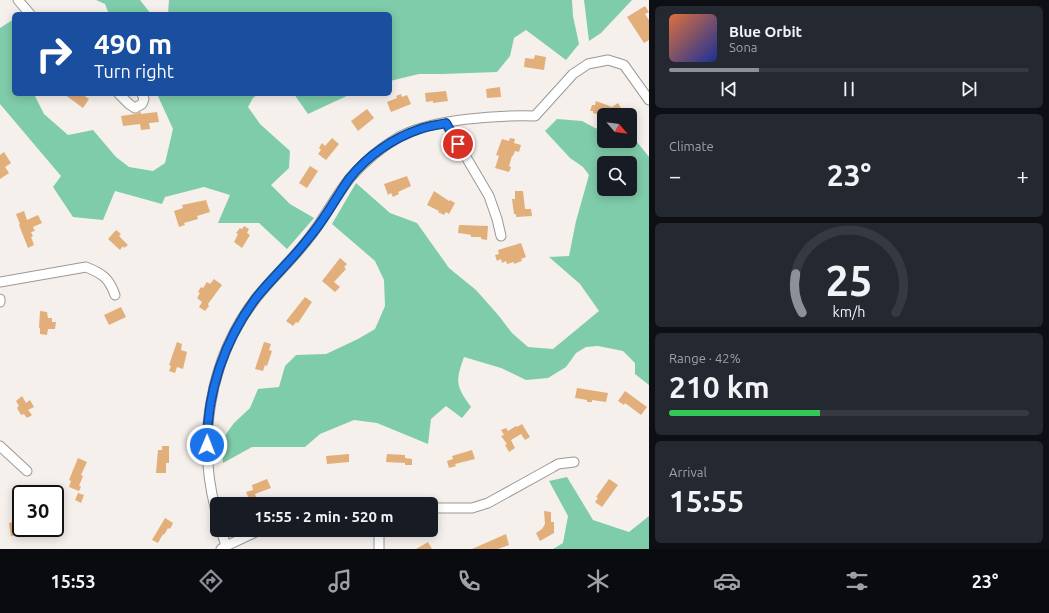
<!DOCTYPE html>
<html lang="en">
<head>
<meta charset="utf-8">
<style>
	body { margin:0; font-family:Ubuntu,sans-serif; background:#242831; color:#f1f3f6; height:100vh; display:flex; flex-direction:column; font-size:15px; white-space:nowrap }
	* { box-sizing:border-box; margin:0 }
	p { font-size:13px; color:#9ea1a6 }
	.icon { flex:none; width:22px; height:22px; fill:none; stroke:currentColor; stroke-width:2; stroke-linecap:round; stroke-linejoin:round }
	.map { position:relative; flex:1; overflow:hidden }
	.details { display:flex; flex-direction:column; gap:6px; padding:6px; background:#0d0f14; width:400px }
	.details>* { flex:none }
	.top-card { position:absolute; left:12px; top:12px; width:380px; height:84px; border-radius:6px; box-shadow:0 2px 10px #0003; background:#1a4fa0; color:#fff; overflow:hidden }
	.needle { width:26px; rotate:118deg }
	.fabs { position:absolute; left:597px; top:108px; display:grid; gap:8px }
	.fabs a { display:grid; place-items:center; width:40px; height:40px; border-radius:6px; background:#171b24; box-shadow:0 2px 10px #0003; font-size:20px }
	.speed { position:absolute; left:12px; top:485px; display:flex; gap:8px; font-size:20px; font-weight:700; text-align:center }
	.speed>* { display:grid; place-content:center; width:52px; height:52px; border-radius:50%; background:#171b24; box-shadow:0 2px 10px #0003; line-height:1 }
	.speed .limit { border:2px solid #111; border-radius:6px; background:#fff; color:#111 }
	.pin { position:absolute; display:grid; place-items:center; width:34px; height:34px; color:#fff; margin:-17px; border:2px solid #fff; border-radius:50%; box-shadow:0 1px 4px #0007 }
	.me { position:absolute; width:44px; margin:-22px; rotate:1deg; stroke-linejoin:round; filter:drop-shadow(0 0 3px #0008) }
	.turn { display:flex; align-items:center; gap:14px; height:84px; padding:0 16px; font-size:18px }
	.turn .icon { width:52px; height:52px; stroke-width:2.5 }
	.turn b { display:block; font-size:28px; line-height:34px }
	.big { font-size:30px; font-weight:600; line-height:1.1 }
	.details .tile { flex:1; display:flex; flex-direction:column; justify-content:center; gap:6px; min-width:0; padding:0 14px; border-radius:6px; background:#242831 }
	.details .dial { align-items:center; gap:0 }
	.dial svg { height:104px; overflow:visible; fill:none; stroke:#363941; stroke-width:7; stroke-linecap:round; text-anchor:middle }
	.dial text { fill:#f1f3f6; stroke:none }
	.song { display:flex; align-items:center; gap:12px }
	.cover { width:48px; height:48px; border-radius:6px; background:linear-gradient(135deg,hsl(20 70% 55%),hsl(230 70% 35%)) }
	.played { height:4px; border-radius:2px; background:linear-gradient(90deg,#8c9099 25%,#363941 25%) }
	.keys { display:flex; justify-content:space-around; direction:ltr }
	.heat { display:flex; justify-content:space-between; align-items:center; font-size:22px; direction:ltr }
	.charge { height:6px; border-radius:3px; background:linear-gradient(90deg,#34c759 42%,#363941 0) }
	.trip { position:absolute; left:210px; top:497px; width:228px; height:40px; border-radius:6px; background:#171b24; box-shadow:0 2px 10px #0003; font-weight:600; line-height:40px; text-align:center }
	.menu { display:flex; height:64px; justify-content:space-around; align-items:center; background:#090b0e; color:#9ea1a6 }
	.menu .icon { width:28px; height:28px }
	.menu .active { color:#8c9099 }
	.menu b { font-size:18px; color:#f1f3f6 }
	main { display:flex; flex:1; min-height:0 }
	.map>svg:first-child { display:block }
</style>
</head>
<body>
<main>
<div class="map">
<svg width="649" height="549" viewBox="0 0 649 549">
	<rect width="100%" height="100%" fill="#f5f0ec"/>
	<g fill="#7fccaa" fill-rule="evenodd">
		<polygon points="96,0 140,0 151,14 109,14 105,4"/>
		<polygon points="169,0 572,0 573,16 579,44 566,60 526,30 514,38 510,56 497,72 442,74 419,74 390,81 390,14 168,14"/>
		<polygon points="584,0 632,0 601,33 589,41"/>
		<polygon points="14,19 14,94 36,94 35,96 44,114 68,135 93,130 116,157 129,167 153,171 165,163 173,129 157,94 258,94 253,98 248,107 260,124 290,151 289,168 271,185 290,204 314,218 287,249 259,223 218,223 230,195 204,187 165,197 162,204 115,191 103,220 73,217 53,187 61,176 0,104 0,28"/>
		<polygon points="294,94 351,94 308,114"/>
		<path d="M557,119L582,121L595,128L604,130V141H630V138L637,142L649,157V385L635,374V363L623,351L598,346L586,347L576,353L566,367L548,378L526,380L501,368L464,357C455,382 456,386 471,407L462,418L446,406L431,419L428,444L377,423L354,420L320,434L305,447H252L223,463L221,441L234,423L250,408L258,389L279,387L285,366L296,355L326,354L358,339L375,329L385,306L384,280L375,261L332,224L356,183L390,213L417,223L449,268L476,290L499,316L512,333L528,347L553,349L599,311L580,284L549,257L569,256L576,221L589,175L583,167L570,158L545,131ZM604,163H630V189H604Z"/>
		<polygon points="567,477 593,520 629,532 649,516 649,549 553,549 563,543 568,516 549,481"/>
	</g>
	<g fill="#e2ae7a">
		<polygon points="645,6 649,12 645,14 649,20 649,40 644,43 627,17"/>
		<polygon points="535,55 546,57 544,70 524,67 525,58 534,59"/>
		<polygon points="500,87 501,97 487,98 486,89"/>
		<polygon points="446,91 448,101 433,103 433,101 426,102 425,93"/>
		<polygon points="64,94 80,94 82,96 83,95 89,99 83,108"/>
		<polygon points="401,94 402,97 407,95 411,104 391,112 387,102 397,98 396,96"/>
		<polygon points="596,101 612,107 618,103 622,110 613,114 604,115 604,116 593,113 593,111 590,111 592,105 595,105"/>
		<polygon points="367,109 374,118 358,131 351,121"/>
		<polygon points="141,112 141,114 157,112 159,122 149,123 150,129 141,130 140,124 123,126 121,116 135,114"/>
		<polygon points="332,138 339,144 326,160 318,154 321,150 319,148 322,143 325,146"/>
		<polygon points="510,138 515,139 514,143 521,145 519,152 515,151 513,156 512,156 509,166 511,167 509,172 495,168 499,156 496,155 502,139 509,141"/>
		<polygon points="4,152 11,163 5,167 9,173 0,179 0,155"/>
		<polygon points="310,166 318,171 307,188 299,183"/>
		<polygon points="407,176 411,186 398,192 399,194 393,197 391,193 388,195 384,184"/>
		<polygon points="434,191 449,201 450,200 455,203 449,214 446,212 444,215 438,212 439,211 427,205"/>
		<polygon points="515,191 523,191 525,209 531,209 532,216 516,217 516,214 514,214 512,199 515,199"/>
		<polygon points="206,200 210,212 197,216 198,219 184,223 185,225 179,227 174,211 183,208 182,205"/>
		<polygon points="24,211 27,220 38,215 42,223 33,227 35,231 31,232 33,236 31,237 34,245 28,248 19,225 20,224 16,214"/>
		<polygon points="459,225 488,226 487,240 481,239 481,237 471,237 471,235 466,234 458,233"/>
		<polygon points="244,226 249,229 247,233 250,235 242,248 234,242 238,234 236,233 240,228 242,229"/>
		<polygon points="116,230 121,234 119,236 128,245 124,248 123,246 120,250 108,239"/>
		<polygon points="521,243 526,257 521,259 522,261 514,264 514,262 507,264 506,261 502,263 501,259 497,261 495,255 499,254 498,250"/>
		<polygon points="340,258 347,264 344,267 346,269 334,282 340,287 335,292 322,281"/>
		<polygon points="214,279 222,285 208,304 209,306 205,311 199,307 202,302 197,298 200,293 198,292 201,287 203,288 207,282 210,284"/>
		<polygon points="305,297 312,302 298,323 296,322 293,326 286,321"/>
		<polygon points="121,307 126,317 109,325 104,315"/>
		<polygon points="40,311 47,312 48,318 52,318 52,322 56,322 55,329 48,329 47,335 40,334 40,328 39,328"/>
		<polygon points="177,342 182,344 181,350 187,352 183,369 177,367 175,373 169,371 171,366 169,365"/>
		<polygon points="264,342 271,344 269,350 272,351 267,366 265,365 263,371 255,369"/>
		<polygon points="577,388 608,393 606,402 592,400 592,402 587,402 587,400 575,398"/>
		<polygon points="625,391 647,407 641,415 625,403 624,405 618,401"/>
		<polygon points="22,396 26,403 30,400 34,407 28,410 32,415 27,418 24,414 21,415 17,408 19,406 16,401"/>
		<polygon points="522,424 530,437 525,440 521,434 511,440 515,448 509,452 505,445 507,444 501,436 504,435 501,430 506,428 508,431 516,426 517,427"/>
		<polygon points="162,446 169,446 169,463 166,463 166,473 156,473 158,450 162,450"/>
		<polygon points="472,450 475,459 455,464 456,466 449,468 447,461 453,459 452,456"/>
		<polygon points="349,454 349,462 327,464 326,456"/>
		<polygon points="387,454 405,455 405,458 412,459 412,465 405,465 405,463 386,462"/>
		<polygon points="78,458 87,462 81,475 83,476 79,486 81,487 79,491 69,487 71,481 69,480"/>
		<polygon points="267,479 271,488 255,494 256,497 249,499 246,492 253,490 252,485"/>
		<polygon points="609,479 618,485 602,507 595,502 598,498 596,497"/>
		<polygon points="78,493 84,495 81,503 75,500"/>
		<polygon points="544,511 551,512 551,522 554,522 554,533 540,541 536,533 542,529 545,524"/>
		<polygon points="165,518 173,523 170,529 168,528 164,535 163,534 158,543 152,540"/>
		<polygon points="21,521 21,529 16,530 16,535 11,536 9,523"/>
		<polygon points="506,534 509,545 498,549 472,549"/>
		<polygon points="428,542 432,549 416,549"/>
	</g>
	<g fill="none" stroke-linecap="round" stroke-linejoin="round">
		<g stroke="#9c9894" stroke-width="11">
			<g id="minor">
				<polyline points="18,0 30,14"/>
				<polyline points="119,94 129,104 135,108 142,104 144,99 142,94"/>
				<polyline points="446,123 489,196 497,219 501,236"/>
				<path d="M0,282L86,267C103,274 109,278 115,295"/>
				<polyline points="0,299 0,302"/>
				<polyline points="0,446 27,471"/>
				<polyline points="431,508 472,508 488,503 553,467 558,464 574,462"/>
				<path d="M217,515C196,441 209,358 257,297C273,277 293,259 309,238C324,219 335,197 350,178C364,162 380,148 399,137C431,119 498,115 535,116L573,74L588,64L608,60L624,65L649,100"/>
				<polyline points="221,530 226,546"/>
				<polyline points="221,549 226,546 260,530"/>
				<polyline points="379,549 379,530"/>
			</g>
		</g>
		<use href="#minor" stroke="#fff" stroke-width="9"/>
	</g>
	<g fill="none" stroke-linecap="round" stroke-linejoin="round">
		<g stroke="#114b97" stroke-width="10">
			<path id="route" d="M207,445C207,392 224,341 256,298C272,278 292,260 308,239C324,221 335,199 349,179C367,156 393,138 420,129C428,126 438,125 446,123L458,144"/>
		</g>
		<use href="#route" stroke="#1a73e8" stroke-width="7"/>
	</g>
</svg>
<div class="fabs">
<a><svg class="needle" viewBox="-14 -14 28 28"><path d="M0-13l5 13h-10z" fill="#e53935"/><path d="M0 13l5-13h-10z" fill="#9ea1a6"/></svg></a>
<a><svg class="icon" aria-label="search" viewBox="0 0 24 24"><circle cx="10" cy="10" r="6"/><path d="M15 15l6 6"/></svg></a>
</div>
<div class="speed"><div class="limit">30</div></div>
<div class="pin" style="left:458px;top:144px;background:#d93025"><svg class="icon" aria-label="arrive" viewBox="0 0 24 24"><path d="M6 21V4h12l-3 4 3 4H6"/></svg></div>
<svg class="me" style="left:207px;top:445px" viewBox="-20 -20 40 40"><circle r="17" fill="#1a73e8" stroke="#fff" stroke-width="3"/><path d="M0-11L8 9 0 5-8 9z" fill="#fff"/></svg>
<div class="trip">15:55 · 2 min · 520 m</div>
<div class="top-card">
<div class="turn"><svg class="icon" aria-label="right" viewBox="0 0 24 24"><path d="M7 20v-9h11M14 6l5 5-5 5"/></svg><div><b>490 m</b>Turn right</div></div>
</div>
</div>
<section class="details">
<div class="tile">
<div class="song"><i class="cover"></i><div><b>Blue Orbit</b><p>Sona</p></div></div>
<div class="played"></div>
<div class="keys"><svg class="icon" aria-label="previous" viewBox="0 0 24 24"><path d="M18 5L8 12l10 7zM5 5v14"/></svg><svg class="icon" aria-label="pause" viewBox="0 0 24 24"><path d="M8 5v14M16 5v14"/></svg><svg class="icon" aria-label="next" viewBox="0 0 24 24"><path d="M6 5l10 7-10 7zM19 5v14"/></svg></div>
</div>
<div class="tile"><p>Climate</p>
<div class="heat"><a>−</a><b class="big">23°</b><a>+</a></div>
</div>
<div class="tile dial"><svg viewBox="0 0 100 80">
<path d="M14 69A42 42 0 1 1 86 69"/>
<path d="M14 69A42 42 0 0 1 9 39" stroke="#8c9099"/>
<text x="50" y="56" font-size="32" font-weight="700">25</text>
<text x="50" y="72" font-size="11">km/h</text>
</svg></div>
<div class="tile"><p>Range · 42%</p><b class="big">210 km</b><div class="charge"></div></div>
<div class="tile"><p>Arrival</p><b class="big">15:55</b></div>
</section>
</main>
<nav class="menu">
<b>15:53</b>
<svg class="icon active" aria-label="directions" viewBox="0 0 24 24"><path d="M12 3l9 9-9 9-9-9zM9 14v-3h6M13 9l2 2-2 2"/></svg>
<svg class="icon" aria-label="music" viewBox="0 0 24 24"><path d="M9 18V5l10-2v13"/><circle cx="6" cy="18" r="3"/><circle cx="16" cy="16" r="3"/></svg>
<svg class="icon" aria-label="phone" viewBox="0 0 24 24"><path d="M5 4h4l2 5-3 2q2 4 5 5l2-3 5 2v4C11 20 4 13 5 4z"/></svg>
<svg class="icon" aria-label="climate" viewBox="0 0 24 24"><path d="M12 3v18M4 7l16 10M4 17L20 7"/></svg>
<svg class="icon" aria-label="car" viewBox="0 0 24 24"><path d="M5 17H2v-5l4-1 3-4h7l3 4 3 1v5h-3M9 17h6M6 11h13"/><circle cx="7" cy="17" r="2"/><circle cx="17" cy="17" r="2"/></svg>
<svg class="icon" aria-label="filters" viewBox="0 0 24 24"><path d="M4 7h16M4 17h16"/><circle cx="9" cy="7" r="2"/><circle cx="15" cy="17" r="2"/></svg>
<b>23°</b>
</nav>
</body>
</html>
